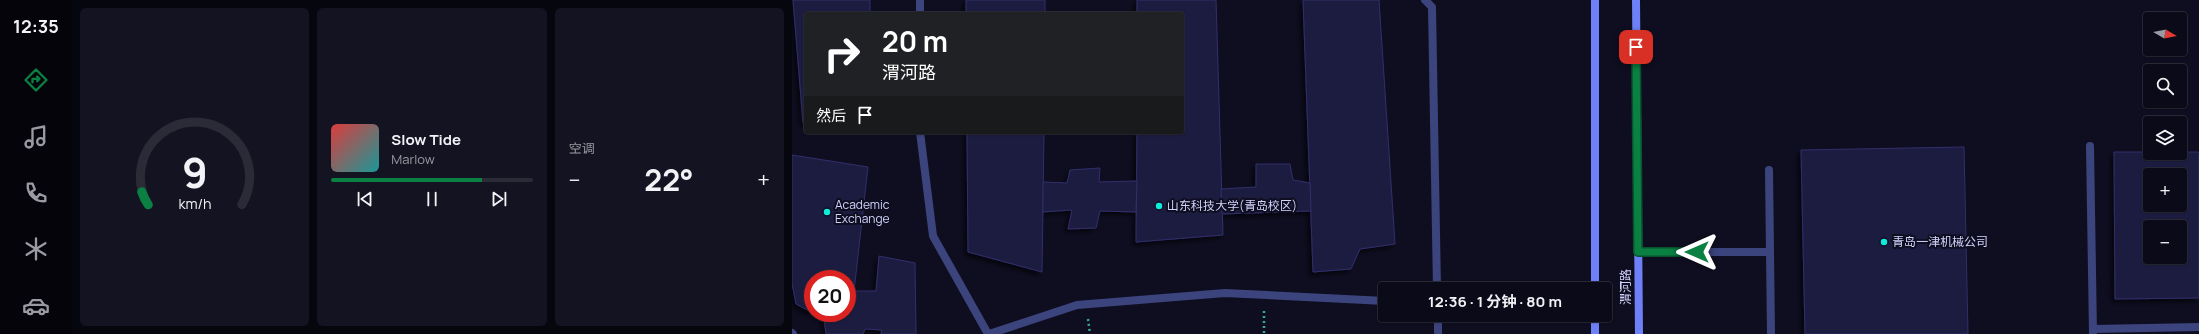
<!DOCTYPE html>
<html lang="zh">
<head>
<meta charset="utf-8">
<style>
	body { margin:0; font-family:Manrope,"Noto Sans SC",sans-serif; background:#141322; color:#f1f3f6; height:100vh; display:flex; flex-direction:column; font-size:15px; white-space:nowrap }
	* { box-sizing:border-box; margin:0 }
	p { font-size:13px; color:#9a9aa2 }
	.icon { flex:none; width:22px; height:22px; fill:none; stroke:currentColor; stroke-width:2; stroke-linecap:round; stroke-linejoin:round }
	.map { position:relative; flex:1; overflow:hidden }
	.sheet { display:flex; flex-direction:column; gap:8px; padding:8px; background:#06060e; width:720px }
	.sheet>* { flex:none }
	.hud { position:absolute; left:12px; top:12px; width:380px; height:122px; border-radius:4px; box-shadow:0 1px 3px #0004,0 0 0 1px #2b2b38; background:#202124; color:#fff; overflow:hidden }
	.needle { width:26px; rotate:100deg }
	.fabs { position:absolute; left:1351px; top:12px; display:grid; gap:8px }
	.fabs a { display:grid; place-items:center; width:44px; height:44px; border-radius:4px; background:#0b0a19; box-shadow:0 1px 3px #0004,0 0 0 1px #2b2b38; font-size:20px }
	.speed { position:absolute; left:12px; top:270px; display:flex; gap:8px; font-size:20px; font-weight:700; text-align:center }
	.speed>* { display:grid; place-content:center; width:52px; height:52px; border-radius:50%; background:#0b0a19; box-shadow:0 1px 3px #0004,0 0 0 1px #2b2b38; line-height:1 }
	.speed .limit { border:6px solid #d22; background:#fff; color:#111 }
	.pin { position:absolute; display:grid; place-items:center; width:34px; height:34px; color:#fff; margin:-17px; border-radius:8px; box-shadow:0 2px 6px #0006 }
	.me { position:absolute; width:44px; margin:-22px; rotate:270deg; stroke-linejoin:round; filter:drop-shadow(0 0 3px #0008) }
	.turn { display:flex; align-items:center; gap:14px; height:84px; padding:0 12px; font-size:18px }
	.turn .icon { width:52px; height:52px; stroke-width:2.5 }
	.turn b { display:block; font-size:28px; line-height:34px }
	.then { display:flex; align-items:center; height:38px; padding:0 12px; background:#0003; gap:8px; font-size:15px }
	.big { font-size:30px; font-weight:700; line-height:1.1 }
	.sheet .tile { flex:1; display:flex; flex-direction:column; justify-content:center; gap:6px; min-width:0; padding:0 14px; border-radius:6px; background:#141322 }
	.sheet .dial { align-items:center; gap:0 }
	.dial svg { height:104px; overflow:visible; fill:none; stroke:#2b2b38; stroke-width:7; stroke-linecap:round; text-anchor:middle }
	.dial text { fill:#f1f3f6; stroke:none }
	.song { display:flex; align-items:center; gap:12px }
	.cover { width:48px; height:48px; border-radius:6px; background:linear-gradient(135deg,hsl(0 70% 55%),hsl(180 70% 35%)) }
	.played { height:4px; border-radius:2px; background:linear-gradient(90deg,#0b8043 75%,#2b2b38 75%) }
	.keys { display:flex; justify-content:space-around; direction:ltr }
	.heat { display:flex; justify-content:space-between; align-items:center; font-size:22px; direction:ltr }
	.sheet .tiles { flex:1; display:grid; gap:8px; grid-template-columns:repeat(3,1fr) }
	.trip { position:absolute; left:586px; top:282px; width:234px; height:40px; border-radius:4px; background:#0b0a19; box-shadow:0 1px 3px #0004,0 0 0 1px #2b2b38; font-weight:700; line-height:40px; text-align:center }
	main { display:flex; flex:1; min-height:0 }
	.tabs { display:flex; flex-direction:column; width:72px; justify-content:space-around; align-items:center; background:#04040a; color:#9a9aa2 }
	.tabs .icon { width:28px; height:28px }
	.tabs .selected { color:#0b8043 }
	.tabs b { font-size:18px; color:#f1f3f6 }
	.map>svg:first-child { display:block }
</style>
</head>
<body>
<main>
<nav class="tabs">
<b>12:35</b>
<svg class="icon selected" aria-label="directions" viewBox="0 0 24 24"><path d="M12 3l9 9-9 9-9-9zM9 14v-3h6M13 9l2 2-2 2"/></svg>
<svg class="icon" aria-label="music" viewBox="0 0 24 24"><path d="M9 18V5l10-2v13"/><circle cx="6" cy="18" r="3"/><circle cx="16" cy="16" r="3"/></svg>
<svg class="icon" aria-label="phone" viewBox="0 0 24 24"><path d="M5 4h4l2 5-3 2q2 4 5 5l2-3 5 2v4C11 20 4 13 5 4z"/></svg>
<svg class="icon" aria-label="climate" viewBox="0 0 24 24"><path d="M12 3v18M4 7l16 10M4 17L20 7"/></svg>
<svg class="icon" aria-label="car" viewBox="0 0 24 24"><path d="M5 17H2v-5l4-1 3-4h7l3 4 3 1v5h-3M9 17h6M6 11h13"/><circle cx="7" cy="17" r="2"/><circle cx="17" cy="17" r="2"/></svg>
</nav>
<section class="sheet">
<div class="tiles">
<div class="tile dial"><svg viewBox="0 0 100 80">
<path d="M14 69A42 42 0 1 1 86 69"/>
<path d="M14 69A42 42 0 0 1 9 59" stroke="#0b8043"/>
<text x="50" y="56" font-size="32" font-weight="700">9</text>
<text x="50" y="72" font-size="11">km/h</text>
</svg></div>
<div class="tile">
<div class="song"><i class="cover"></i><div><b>Slow Tide</b><p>Marlow</p></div></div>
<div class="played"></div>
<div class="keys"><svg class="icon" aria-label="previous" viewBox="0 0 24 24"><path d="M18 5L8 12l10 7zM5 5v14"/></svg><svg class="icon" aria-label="pause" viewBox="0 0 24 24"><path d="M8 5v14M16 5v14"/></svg><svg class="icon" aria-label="next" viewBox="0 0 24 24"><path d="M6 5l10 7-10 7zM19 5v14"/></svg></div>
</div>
<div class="tile"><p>空调</p>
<div class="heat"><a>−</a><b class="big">22°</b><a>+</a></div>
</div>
</div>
</section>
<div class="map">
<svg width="1407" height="334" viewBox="0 0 1407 334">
	<defs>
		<filter id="shadow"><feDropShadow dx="-3.5" dy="3.5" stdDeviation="2" flood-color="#0009"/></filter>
	</defs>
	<rect width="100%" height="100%" fill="#0f0e21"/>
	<g fill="#1d1c41" stroke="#312f6b" fill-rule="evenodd" filter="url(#shadow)">
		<polygon points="1,0 78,0 78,14 14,14 14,123 11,123"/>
		<rect x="174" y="0" width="79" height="14"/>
		<polygon points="345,0 424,0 431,235 344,242 345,132 390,132 390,14 345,14"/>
		<polygon points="511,0 587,0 603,244 568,249 559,269 521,272"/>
		<polygon points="175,132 252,132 250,272 176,252"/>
		<polygon points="1172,147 1176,334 1013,334 1009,150"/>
		<path d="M1322,152H1407V298L1323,299ZM1358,175H1388V205H1358ZM1358,227H1388V257H1358Z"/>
		<polygon points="0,155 76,167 62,291 84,291 87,256 123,263 124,334 89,334 90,330 73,329 71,334 34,334 32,318 22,313 55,313 55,279 21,279 21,313 4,304 0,283"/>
		<polygon points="464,164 498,164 501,180 518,183 519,211 430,214 429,189 464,187"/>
		<polygon points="308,168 307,182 345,181 344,212 308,211 304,228 276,229 280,210 251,212 251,182 275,183 278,170"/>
	</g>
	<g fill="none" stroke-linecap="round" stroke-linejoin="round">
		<g stroke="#35ac92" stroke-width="2.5" stroke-dasharray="2 3" stroke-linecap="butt">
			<polyline points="472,311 472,334"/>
			<polyline points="296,319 298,334"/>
		</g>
		<g stroke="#3c447d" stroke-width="8">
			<polyline points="633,0 640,7 645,289"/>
			<polyline points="128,14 128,0"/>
			<polyline points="128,132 141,236 196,334"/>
			<polyline points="1298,146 1301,334"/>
			<polyline points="977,170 978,252"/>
			<polyline points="846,252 978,252 979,334"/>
			<polyline points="646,315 646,334"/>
			<polyline points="1301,329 1407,327"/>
			<polyline points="0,333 1,334"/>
			<polyline points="197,334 285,305 433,293 593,301"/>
		</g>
		<g stroke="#6d80f7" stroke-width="8">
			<polyline points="844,0 847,334"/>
			<polyline points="803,289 803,0"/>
			<polyline points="803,315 803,334"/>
		</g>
	</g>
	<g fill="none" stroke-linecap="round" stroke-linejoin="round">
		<g stroke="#07532c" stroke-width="10">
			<polyline id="route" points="844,47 846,252 905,252"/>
		</g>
		<use href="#route" stroke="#0b8043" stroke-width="7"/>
	</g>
	<g fill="#0decde" stroke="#0f0e21" stroke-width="1.5">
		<circle cx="367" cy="206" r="4"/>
		<circle cx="35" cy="212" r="4"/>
		<circle cx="1092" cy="242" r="4"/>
	</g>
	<g text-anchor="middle" stroke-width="4" stroke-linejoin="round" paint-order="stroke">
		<g font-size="12" fill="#d1d3fc" stroke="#0f0e21" text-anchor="start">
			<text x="43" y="209">Academic<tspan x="43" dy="14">Exchange</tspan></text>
			<text x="375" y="210">山东科技大学(青岛校区)</text>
			<text x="1100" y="246">青岛一津机械公司</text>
		</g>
		<g font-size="12" fill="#d1d3fc" stroke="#0f0e21">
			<text transform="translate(834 287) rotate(-90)" y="4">渭河路</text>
		</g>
	</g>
</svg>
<div class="fabs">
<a><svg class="needle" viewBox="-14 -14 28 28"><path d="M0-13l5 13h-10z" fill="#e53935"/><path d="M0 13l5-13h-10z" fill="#9a9aa2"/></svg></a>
<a><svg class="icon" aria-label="search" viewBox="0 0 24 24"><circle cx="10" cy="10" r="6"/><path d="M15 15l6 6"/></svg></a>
<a><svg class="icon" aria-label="layers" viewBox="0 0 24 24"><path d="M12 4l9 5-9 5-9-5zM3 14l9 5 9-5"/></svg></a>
<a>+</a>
<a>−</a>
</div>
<div class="speed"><div class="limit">20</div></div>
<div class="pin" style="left:844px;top:47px;background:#d93025"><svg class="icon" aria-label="arrive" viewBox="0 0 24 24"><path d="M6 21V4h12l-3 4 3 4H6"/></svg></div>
<svg class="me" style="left:905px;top:252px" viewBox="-20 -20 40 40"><path d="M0-17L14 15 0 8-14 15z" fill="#0b8043" stroke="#fff" stroke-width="4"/></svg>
<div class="trip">12:36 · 1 分钟 · 80 m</div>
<div class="hud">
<div class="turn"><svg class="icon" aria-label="right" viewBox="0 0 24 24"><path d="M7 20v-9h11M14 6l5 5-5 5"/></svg><div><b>20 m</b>渭河路</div></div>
<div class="then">然后<svg class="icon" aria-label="arrive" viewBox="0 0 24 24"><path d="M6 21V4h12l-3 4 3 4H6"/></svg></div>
</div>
</div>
</main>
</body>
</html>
